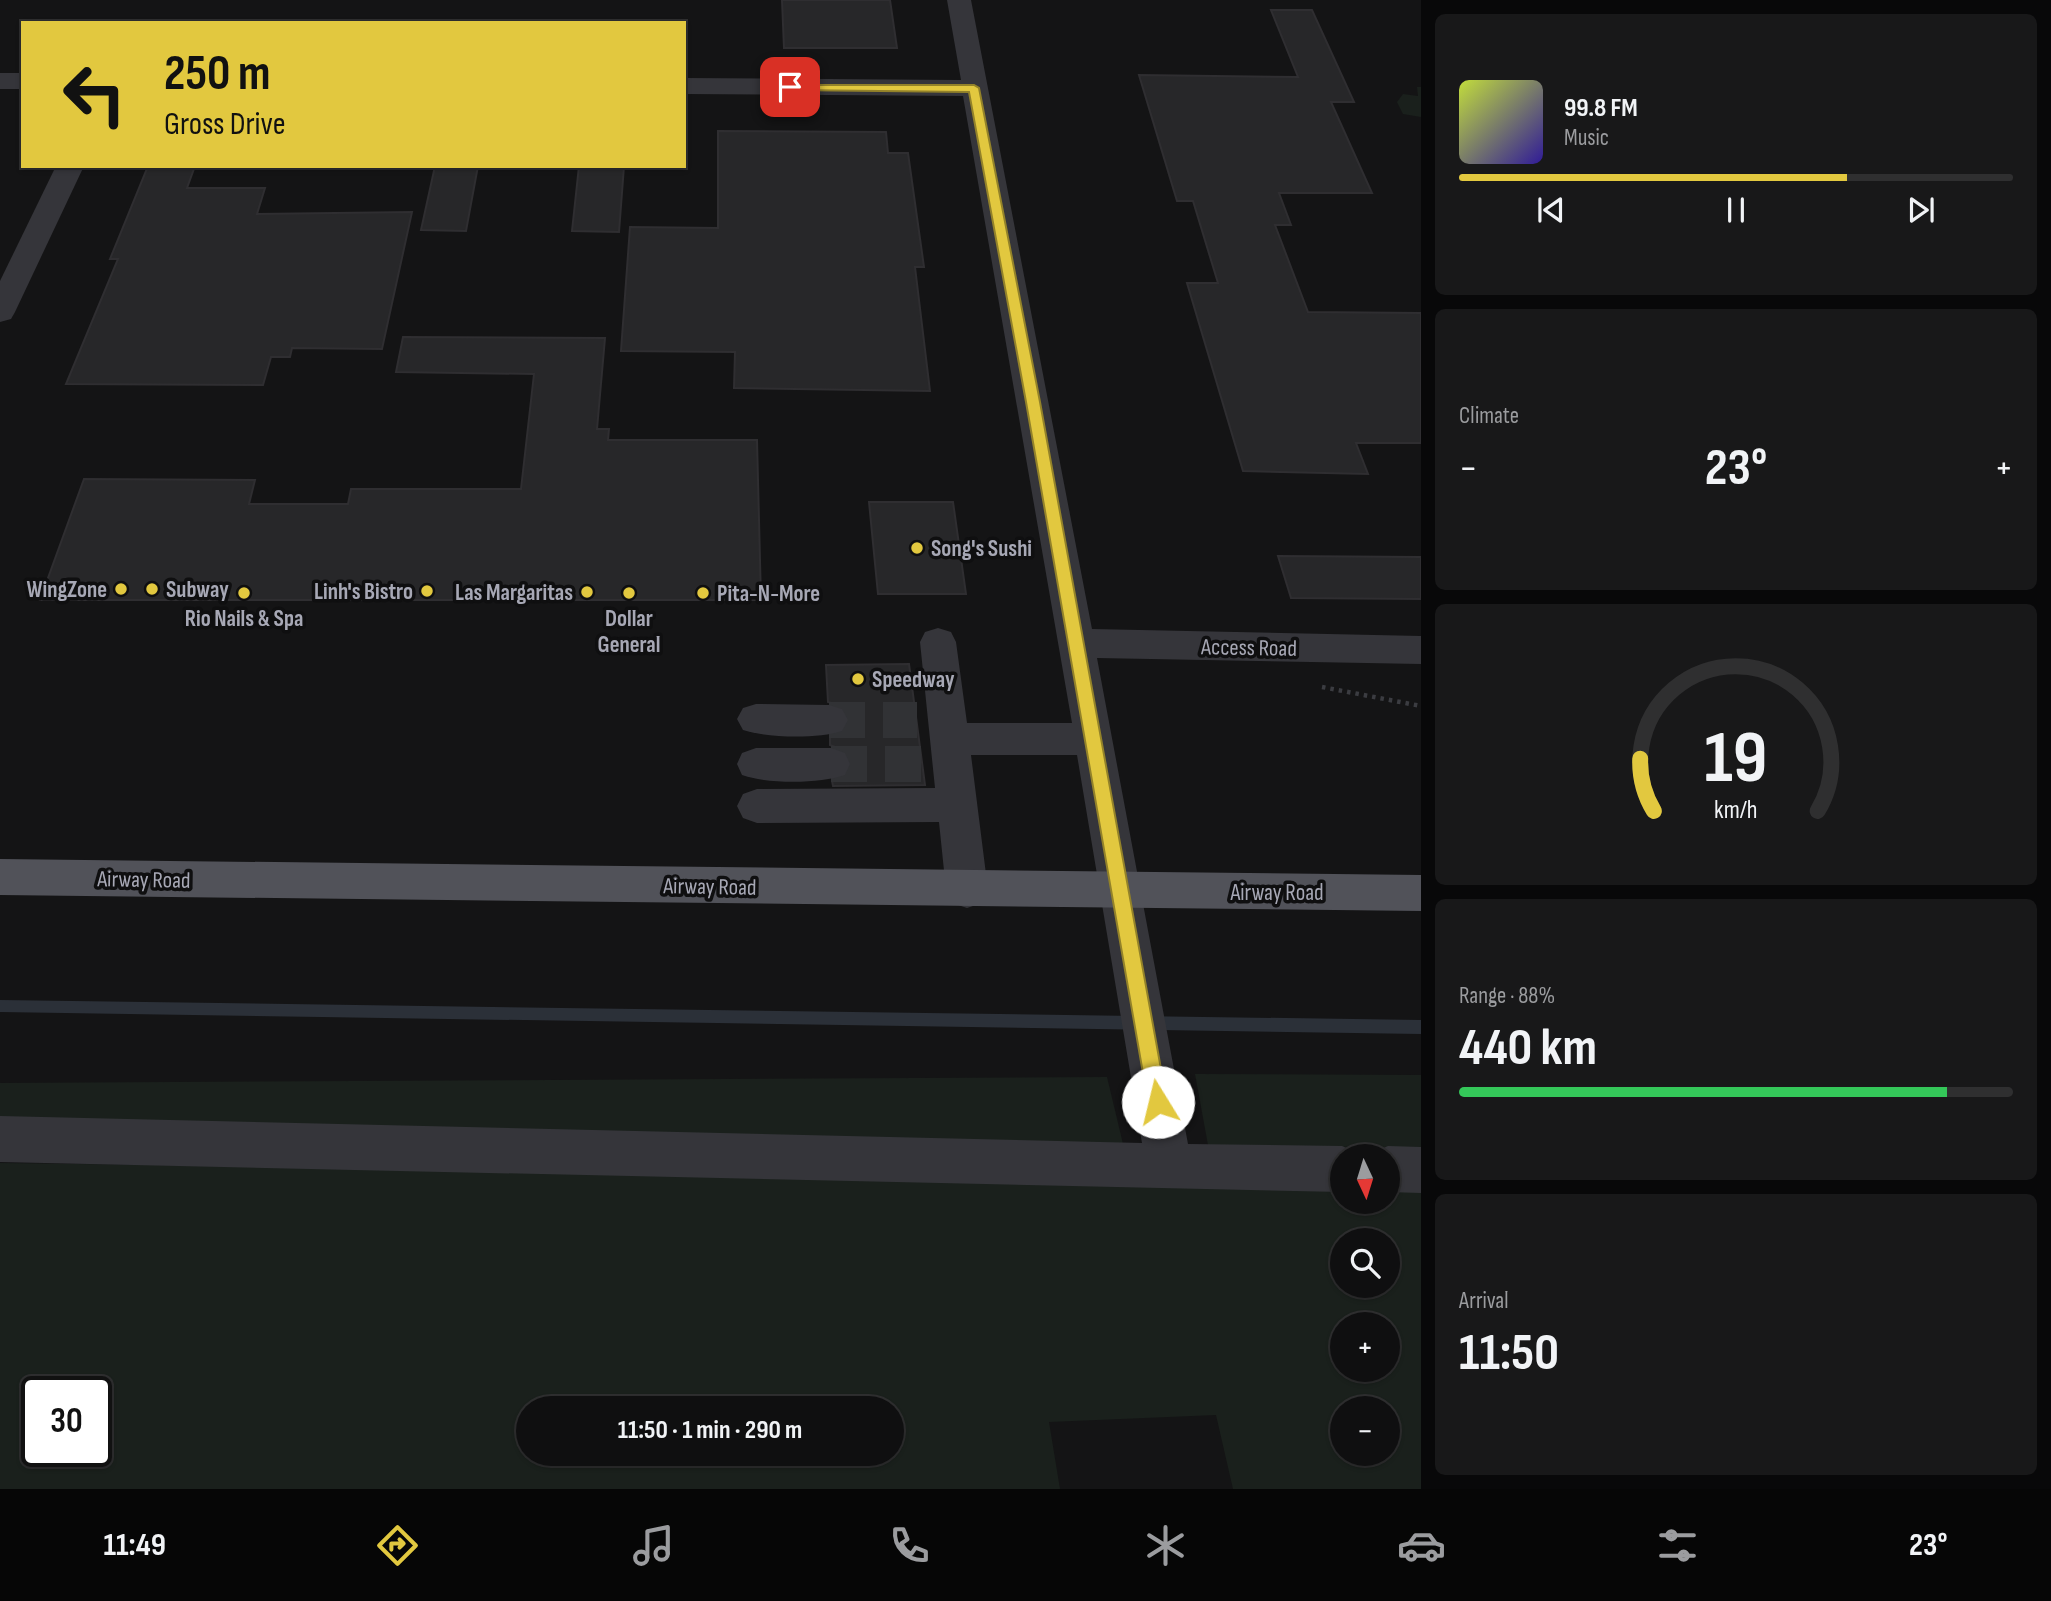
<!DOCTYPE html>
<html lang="en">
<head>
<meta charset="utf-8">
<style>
	body { margin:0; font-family:"Sofia Sans Condensed",sans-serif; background:#181819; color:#f1f3f6; height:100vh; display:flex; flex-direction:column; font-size:26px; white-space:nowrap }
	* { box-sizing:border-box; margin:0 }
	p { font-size:23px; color:#9b9c9f }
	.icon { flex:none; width:38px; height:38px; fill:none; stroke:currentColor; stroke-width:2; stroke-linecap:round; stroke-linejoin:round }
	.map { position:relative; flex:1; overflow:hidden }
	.side { display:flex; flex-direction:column; gap:14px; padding:14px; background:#080809; width:630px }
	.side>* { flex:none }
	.top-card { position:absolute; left:21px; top:21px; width:665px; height:147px; border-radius:0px; box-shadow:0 2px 5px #0004,0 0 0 2px #2f2f30; background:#e2c83f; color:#111; overflow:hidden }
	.needle { width:46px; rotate:176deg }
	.buttons { position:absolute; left:1330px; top:1144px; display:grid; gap:14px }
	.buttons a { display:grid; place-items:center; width:70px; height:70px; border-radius:50%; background:#0f0f10; box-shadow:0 2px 5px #0004,0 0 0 2px #2f2f30; font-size:35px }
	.speed { position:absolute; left:21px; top:1376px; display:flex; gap:14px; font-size:35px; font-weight:700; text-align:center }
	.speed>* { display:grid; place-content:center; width:91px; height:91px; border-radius:50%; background:#0f0f10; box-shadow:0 2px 5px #0004,0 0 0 2px #2f2f30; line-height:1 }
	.speed .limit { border:4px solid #111; border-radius:10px; background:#fff; color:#111 }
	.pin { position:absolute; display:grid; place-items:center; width:60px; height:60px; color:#fff; margin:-30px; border-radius:14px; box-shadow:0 4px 10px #0006 }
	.me { position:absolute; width:77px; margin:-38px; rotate:351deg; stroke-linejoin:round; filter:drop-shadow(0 0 5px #0008) }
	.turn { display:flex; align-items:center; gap:24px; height:147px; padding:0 28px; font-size:32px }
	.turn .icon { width:91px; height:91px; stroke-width:2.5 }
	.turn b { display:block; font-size:49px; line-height:60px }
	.big { font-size:52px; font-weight:700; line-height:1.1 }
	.side .widget { flex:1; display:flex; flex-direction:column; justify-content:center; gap:10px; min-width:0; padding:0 24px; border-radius:10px; background:#181819 }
	.side .dial { align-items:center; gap:0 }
	.dial svg { height:182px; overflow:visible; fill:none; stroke:#2f2f30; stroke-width:7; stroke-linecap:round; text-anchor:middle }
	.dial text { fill:#f1f3f6; stroke:none }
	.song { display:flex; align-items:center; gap:21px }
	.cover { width:84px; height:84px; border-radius:10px; background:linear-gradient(135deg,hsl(70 70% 55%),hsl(250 70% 35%)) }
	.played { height:7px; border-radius:4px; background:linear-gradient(90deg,#e2c83f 70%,#2f2f30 70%) }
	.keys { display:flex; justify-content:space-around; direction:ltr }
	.heat { display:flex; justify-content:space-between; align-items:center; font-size:38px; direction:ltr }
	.charge { height:10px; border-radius:5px; background:linear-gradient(90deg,#34c759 88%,#2f2f30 0) }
	.trip { position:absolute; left:516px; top:1396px; width:388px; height:70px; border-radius:35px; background:#0f0f10; box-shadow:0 2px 5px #0004,0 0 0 2px #2f2f30; font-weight:700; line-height:70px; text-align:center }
	.menu { display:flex; height:112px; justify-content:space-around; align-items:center; background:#060606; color:#9b9c9f }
	.menu .icon { width:49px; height:49px }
	.menu .selected { color:#e2c83f }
	.menu b { font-size:32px; color:#f1f3f6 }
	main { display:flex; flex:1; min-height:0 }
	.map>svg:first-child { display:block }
</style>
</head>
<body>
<main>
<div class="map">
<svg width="1421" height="1489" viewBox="0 0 1421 1489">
	<rect width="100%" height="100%" fill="#141415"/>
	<g fill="#1a201c" fill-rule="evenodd">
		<polygon points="1417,87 1421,87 1421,117 1403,114 1397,102 1403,94 1418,96"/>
		<polygon points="1195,1074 1421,1075 1421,1148 1208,1145"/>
		<polygon points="1107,1077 1123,1144 0,1130 0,1083"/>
		<path d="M0,1163L1342,1180V1202H1388V1181H1421V1489H1233L1216,1415L1049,1422L1060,1489H0ZM1342,1241H1388V1286H1342ZM1342,1325H1388V1370H1342ZM37,1391H96V1451H37ZM528,1409H892V1454H528ZM1342,1409H1388V1454H1342Z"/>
	</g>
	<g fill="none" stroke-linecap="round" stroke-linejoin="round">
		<polygon fill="#2b3038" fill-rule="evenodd" points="0,1000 1421,1020 1421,1034 0,1012"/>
	</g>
	<g fill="#272729" stroke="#2f2e31" stroke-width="2">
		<polygon points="782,0 890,0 897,48 784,48"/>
		<polygon points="1271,10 1312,10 1354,102 1331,102 1372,193 1279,193 1291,225 1275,225 1308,312 1421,313 1421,443 1356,443 1368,474 1243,471 1187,283 1218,283 1193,201 1177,201 1139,75 1298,77"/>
		<polygon points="718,131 886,132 888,153 908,153 924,267 915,267 930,391 734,388 735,352 621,351 630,227 718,228"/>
		<polygon points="148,166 195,166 187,188 265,188 257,214 412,212 382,349 292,348 290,357 271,357 263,385 66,384 118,259 110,259"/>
		<polygon points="435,166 478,166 466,231 421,230"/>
		<polygon points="579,166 624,166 619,232 572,231"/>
		<polygon points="403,337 605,338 597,429 609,429 608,440 757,440 761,600 40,600 84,479 255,480 249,504 348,504 351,489 521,489 534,374 396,372"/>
		<polygon points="869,502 953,502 966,594 878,594"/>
		<polygon points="1278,556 1421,557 1421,599 1291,598"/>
		<polygon points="909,664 925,785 833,786 832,781 847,776 852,763 846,751 830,745 830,737 844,732 850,719 843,706 828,702 826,665"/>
	</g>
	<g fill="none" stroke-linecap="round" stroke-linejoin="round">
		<g stroke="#313235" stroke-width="36" stroke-dasharray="36 18" stroke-linecap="butt">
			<polyline points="829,720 917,720"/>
			<polyline points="831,764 922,764"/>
		</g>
		<polyline stroke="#3b3c41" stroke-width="4.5" stroke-dasharray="3.5 5" stroke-linecap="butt" points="1322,687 1421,706"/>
		<g fill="#35353a" fill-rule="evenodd">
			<polygon points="947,0 971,0 1092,629 1421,636 1421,664 1097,658 1188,1144 1342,1146 1358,1153 1360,1157 1342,1157 1342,1192 0,1162 0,1116 1142,1143 1077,755 971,755 988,890 982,903 967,908 952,903 946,890 939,822 757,823 743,818 737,806 743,794 757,789 935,788 920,642 925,632 938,628 951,632 956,642 967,723 1072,723 963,96 684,94 684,78 961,80"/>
			<rect x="0" y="73" width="23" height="16"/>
			<polygon points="56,166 84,166 15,312 11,319 0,322 0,281"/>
			<path d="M756,704L829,705L842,709L848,720L842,731C818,739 767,738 743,730L737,719L743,708Z"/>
			<path d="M756,748H831L845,753L850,764L845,775C820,784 767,784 742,775L737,764L742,753Z"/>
			<polygon points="1388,1146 1421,1147 1421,1193 1388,1192 1388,1157 1370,1157 1372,1153"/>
		</g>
		<polygon fill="#515259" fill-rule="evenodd" points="0,859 1421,875 1421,911 0,895"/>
	</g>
	<polygon fill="#e2c83f" stroke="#938229" stroke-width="2" points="786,85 974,85 979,88 1040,402 1167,1102 1164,1109 1158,1111 1151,1109 1148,1102 1026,402 969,92 790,90 784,87"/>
	<g fill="#e2c83f" stroke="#0f0f10" stroke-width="2.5">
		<circle cx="917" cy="548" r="7"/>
		<circle cx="121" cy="589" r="7"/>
		<circle cx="152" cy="589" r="7"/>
		<circle cx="427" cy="591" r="7"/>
		<circle cx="587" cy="592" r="7"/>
		<circle cx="244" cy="593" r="7"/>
		<circle cx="629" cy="593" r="7"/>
		<circle cx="703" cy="593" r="7"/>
		<circle cx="858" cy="679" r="7"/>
	</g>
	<g text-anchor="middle" stroke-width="7" stroke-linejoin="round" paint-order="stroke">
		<g font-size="23" font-weight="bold" fill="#a7a8b5" stroke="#0f0f10" text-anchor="start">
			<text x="931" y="556">Song's Sushi</text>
			<text x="107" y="597" text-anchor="end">WingZone</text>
			<text x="166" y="597">Subway</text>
			<text x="413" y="599" text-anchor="end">Linh's Bistro</text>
			<text x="573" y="600" text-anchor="end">Las Margaritas</text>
			<text x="717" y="601">Pita-N-More</text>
			<text x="244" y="626" text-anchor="middle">Rio Nails &amp; Spa</text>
			<text x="629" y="626" text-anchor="middle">Dollar<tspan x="629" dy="26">General</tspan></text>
			<text x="872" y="687">Speedway</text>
		</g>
		<g font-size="23" fill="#a7a8b5" stroke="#0f0f10">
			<text transform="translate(1249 647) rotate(1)" y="8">Access Road</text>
			<text transform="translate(144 879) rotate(1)" y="8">Airway Road</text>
			<text transform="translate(710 886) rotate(1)" y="8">Airway Road</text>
			<text x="1277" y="900">Airway Road</text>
		</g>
	</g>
</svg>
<div class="buttons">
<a><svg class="needle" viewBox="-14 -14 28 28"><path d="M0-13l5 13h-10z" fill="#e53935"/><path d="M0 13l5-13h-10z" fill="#9b9c9f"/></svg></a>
<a><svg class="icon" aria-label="search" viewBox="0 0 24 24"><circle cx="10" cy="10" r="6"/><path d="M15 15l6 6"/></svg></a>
<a>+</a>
<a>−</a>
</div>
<div class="speed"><div class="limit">30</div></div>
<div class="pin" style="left:790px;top:87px;background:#d93025"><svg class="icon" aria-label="arrive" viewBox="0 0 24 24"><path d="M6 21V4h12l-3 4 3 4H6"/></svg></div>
<svg class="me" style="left:1158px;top:1102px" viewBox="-20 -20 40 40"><circle r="19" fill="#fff"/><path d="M0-13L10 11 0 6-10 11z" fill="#e2c83f"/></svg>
<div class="trip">11:50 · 1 min · 290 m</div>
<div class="top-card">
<div class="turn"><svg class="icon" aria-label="left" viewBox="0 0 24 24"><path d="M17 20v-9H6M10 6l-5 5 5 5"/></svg><div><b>250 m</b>Gross Drive</div></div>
</div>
</div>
<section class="side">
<div class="widget">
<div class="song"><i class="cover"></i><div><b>99.8 FM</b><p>Music</p></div></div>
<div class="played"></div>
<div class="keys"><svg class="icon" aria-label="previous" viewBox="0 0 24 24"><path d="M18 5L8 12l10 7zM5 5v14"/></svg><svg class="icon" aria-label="pause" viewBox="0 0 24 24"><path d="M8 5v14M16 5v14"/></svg><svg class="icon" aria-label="next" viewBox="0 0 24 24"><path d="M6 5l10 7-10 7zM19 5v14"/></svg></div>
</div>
<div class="widget"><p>Climate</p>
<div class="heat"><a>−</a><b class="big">23°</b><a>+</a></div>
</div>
<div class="widget dial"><svg viewBox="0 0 100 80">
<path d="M14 69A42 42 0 1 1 86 69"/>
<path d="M14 69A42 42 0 0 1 8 46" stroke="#e2c83f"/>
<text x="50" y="56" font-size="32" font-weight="700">19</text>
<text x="50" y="72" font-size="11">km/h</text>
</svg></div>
<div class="widget"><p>Range · 88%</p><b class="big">440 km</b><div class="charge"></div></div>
<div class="widget"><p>Arrival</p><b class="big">11:50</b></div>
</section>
</main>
<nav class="menu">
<b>11:49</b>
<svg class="icon selected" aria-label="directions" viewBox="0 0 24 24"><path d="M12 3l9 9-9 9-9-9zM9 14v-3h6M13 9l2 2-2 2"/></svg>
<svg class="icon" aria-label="music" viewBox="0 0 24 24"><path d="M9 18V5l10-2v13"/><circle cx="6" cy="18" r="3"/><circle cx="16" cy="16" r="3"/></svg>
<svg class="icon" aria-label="phone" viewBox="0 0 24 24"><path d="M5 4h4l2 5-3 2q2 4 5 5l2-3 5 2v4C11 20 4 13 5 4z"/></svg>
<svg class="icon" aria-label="climate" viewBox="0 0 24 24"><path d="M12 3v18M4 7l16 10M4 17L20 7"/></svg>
<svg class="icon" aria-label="car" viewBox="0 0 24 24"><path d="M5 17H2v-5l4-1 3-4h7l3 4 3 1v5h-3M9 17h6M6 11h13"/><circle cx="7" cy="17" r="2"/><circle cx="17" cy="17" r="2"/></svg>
<svg class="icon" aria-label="filters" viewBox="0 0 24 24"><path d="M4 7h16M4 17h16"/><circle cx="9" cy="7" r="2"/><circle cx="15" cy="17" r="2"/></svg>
<b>23°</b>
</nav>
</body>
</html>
